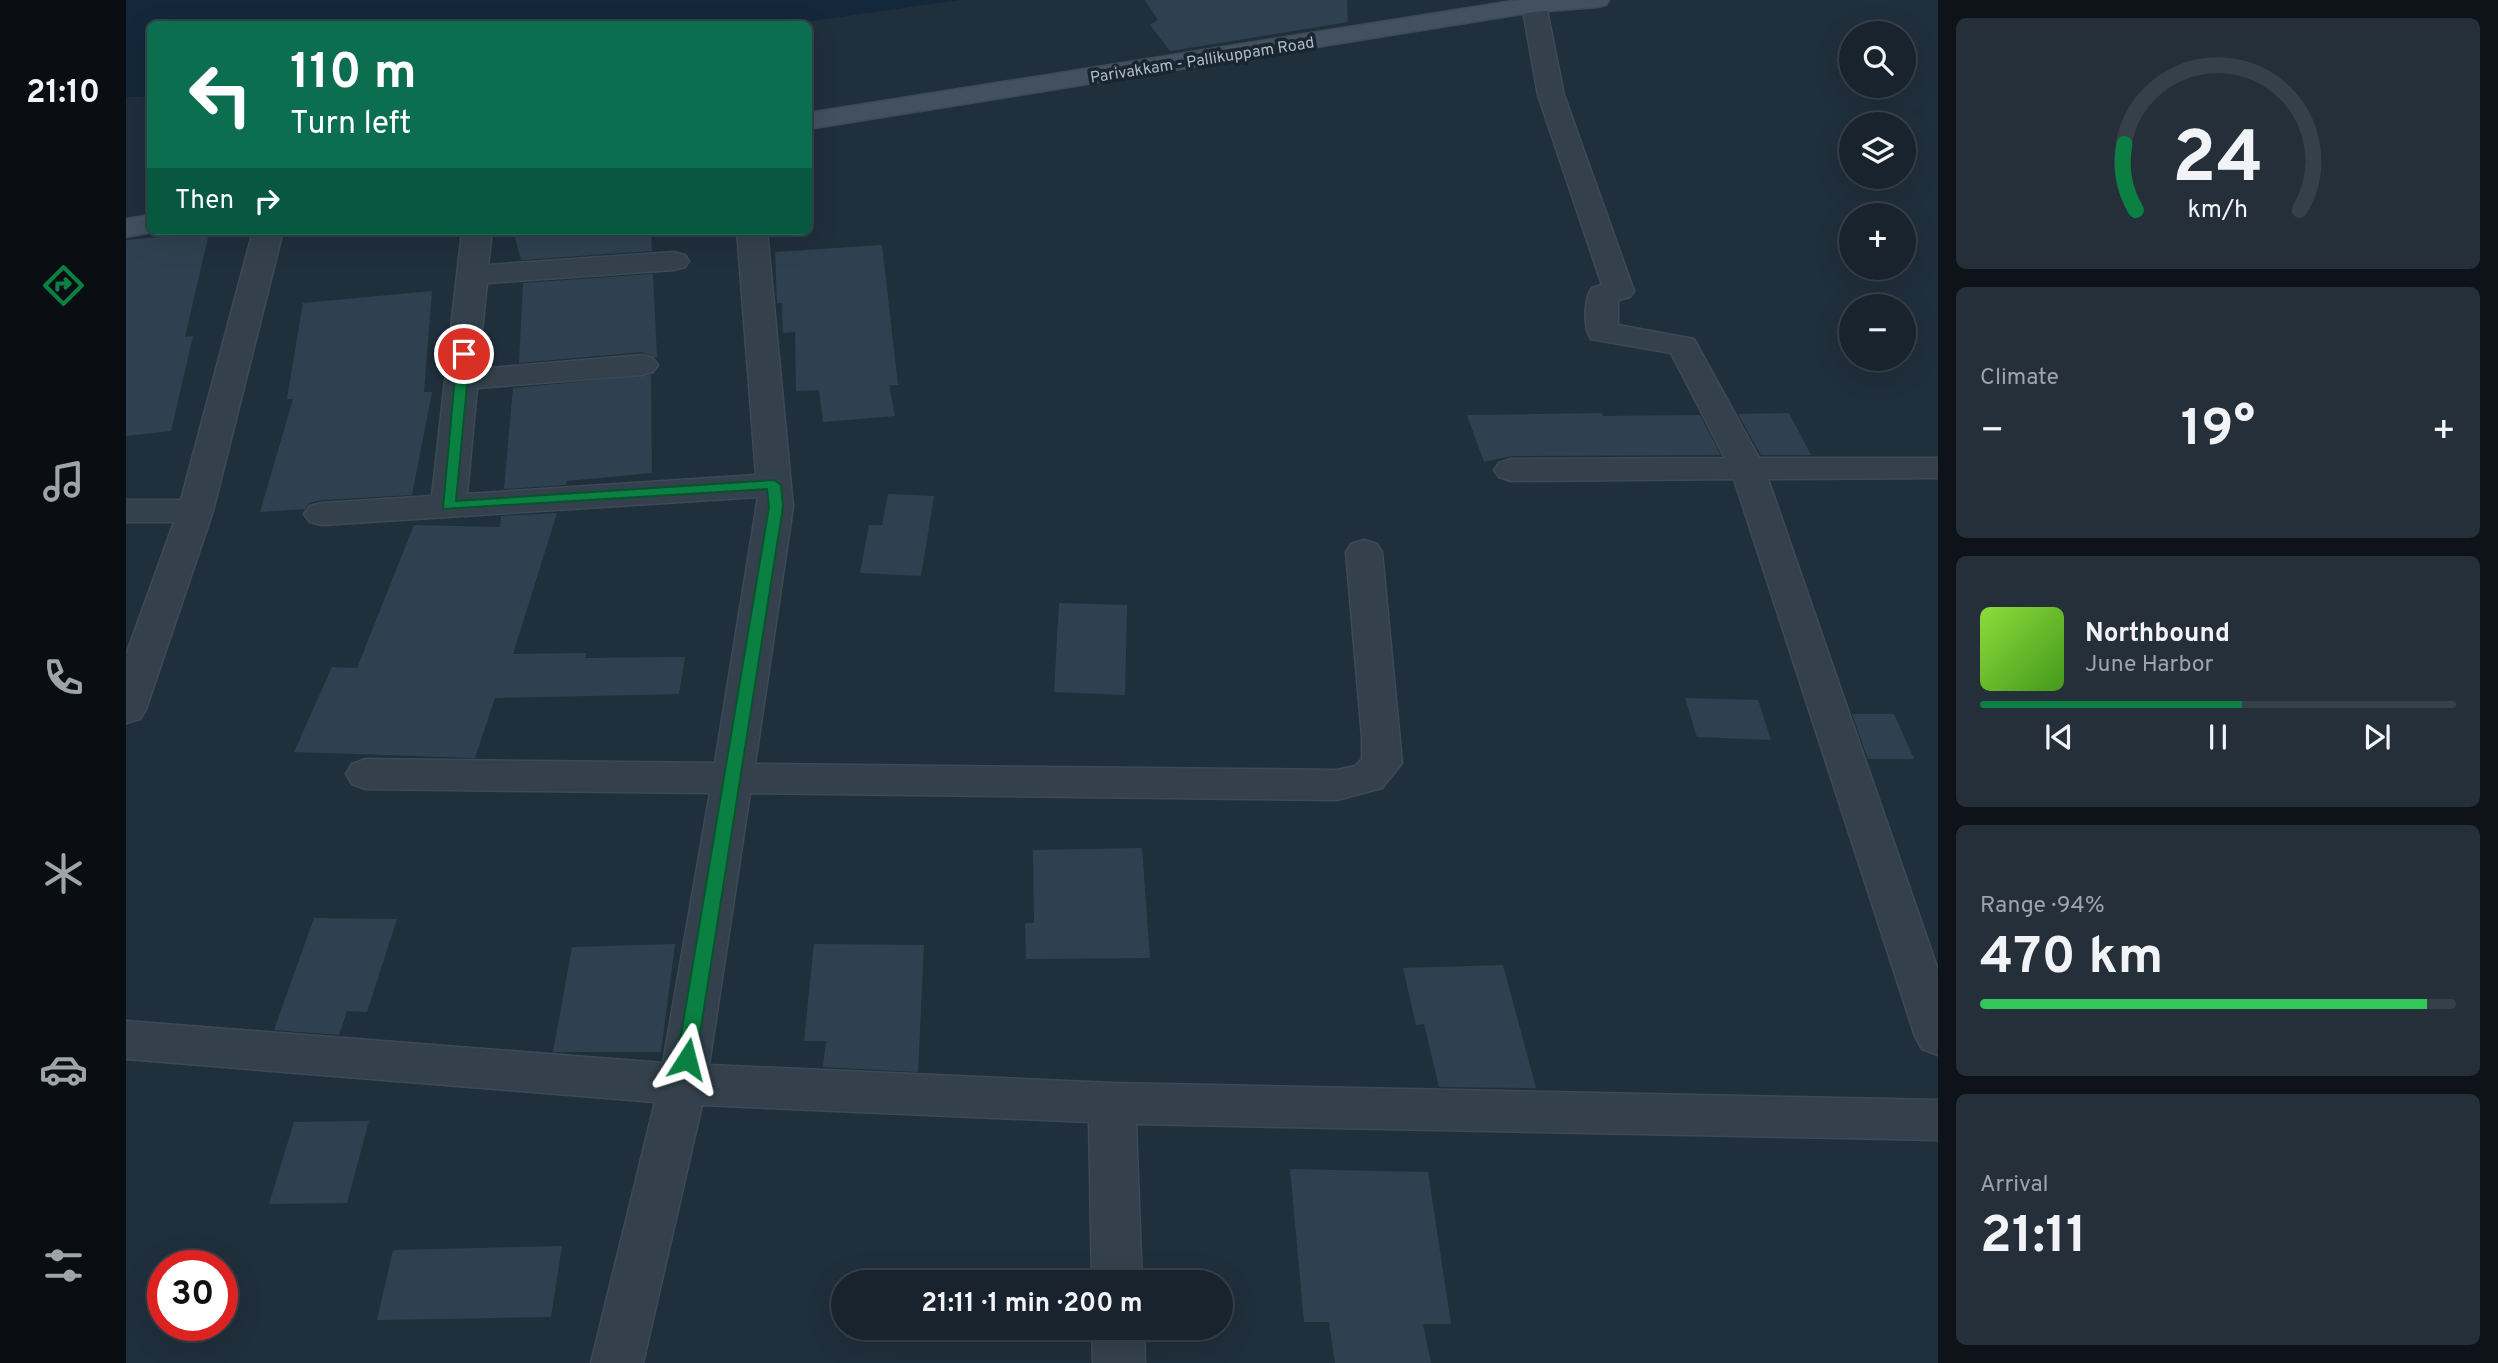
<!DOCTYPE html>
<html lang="en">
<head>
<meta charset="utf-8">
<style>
	body { margin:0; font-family:Overpass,sans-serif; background:#252f39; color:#f1f3f6; height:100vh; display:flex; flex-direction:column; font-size:26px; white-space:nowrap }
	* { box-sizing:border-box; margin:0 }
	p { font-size:23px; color:#9fa4aa }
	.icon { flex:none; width:38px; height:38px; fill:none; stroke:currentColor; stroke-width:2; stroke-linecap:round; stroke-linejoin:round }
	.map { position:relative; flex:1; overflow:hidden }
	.panel { display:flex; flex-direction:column; gap:18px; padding:18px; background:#0d1319; width:560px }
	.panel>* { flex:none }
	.banner { position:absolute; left:21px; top:21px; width:665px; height:214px; border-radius:10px; box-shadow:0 7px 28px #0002,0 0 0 2px #364049; background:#0b6e4f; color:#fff; overflow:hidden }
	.controls { position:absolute; left:1713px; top:21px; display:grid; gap:14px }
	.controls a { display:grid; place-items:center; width:77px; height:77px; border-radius:50%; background:#18232d; box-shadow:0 7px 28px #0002,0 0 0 2px #364049; font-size:35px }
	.speed { position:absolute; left:21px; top:1250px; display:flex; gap:14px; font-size:35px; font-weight:700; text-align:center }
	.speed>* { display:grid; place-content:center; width:91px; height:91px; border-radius:50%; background:#18232d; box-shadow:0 7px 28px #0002,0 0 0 2px #364049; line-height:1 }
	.speed .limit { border:10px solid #d22; background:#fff; color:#111 }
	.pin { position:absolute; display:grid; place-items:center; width:60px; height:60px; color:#fff; margin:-30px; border:4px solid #fff; border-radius:50%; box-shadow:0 2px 7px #0007 }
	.me { position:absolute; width:77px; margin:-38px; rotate:9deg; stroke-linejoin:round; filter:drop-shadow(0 0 5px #0008) }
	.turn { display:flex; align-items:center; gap:24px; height:147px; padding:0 28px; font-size:32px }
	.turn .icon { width:91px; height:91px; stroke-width:2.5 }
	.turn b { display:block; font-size:49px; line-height:60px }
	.then { display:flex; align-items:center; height:66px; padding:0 28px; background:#0003; gap:14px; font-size:26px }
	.big { font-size:52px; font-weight:700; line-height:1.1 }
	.panel .widget { flex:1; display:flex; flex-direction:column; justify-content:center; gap:10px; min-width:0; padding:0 24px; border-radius:10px; background:#252f39 }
	.panel .dial { align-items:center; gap:0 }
	.dial svg { height:182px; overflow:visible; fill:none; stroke:#364049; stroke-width:7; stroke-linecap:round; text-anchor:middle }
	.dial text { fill:#f1f3f6; stroke:none }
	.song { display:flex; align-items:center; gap:21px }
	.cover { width:84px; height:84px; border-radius:10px; background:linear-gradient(135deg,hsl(90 70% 55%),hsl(100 70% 35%)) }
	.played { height:7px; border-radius:4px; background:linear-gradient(90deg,#0b8043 55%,#364049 55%) }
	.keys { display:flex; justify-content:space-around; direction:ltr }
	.heat { display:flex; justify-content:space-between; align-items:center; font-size:38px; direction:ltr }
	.charge { height:10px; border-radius:5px; background:linear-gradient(90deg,#34c759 94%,#364049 0) }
	.trip { position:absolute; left:705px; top:1270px; width:402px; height:70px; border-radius:35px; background:#18232d; box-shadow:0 7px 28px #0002,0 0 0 2px #364049; font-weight:700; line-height:70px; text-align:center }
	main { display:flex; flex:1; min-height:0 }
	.dock { display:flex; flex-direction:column; width:126px; justify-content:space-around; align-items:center; background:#0a0e12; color:#9fa4aa }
	.dock .icon { width:49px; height:49px }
	.dock .on { color:#0b8043 }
	.dock b { font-size:32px; color:#f1f3f6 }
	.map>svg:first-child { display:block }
</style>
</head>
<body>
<main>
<nav class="dock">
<b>21:10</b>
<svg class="icon on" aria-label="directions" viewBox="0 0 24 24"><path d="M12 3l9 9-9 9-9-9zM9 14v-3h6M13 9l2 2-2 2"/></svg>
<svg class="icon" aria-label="music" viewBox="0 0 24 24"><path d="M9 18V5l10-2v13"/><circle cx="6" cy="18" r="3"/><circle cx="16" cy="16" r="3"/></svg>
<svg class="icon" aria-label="phone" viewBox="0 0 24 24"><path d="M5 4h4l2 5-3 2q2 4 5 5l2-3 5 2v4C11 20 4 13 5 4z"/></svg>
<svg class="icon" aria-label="climate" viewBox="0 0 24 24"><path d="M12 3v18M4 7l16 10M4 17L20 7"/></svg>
<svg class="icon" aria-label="car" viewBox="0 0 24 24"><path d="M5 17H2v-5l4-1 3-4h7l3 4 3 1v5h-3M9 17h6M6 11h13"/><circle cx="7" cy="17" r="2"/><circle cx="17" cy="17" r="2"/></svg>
<svg class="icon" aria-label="filters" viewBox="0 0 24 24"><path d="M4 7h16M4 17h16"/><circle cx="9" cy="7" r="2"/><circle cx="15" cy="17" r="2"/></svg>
</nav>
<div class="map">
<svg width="1812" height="1363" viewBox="0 0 1812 1363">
	<rect width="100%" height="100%" fill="#202f3c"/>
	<polygon fill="#13283a" points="0,0 834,0 665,24 24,24 24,97 0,97"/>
	<g fill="#2f4150">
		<polygon points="1019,0 1221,0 1222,22 1044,51 1024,25 1032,20"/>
		<polygon points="387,231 525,231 526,251 395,260"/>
		<polygon points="83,233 59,337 67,336 45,431 0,436 0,240"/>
		<polygon points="756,245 772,385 763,385 769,416 697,422 693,390 670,391 669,332 657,333 656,303 651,303 649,252"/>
		<polygon points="527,274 531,358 516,352 393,363 397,283"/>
		<polygon points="306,291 298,392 306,392 286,495 196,500 183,503 179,509 134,512 167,399 161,399 177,303"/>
		<polygon points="525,375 526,473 441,481 440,485 378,489 387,388"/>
		<polygon points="1476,413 1477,416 1574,415 1595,455 1385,456 1358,462 1341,415"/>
		<polygon points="1663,413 1685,455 1635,455 1612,414"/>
		<polygon points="762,494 808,496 795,576 734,573 743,525 756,525"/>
		<polygon points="431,513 387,654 460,653 459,658 559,657 553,694 369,698 349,758 168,752 206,667 231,668 288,525 374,527 375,516"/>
		<polygon points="933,603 1001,605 999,695 928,692"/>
		<polygon points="1559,698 1632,700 1645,740 1571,737"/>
		<polygon points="1726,714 1768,714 1788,759 1742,759"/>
		<polygon points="1016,848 1024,958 900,959 899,923 908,923 907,850"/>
		<polygon points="188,918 271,919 241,1012 221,1011 213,1035 148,1030"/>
		<polygon points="549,944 535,1052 427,1052 446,947"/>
		<polygon points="688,944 798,945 792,1072 697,1067 700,1041 678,1041"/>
		<polygon points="1377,965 1410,1088 1313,1087 1298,1024 1290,1025 1277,968"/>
		<polygon points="243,1121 221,1203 143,1204 168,1122"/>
		<polygon points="1164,1169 1302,1172 1325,1324 1297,1324 1305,1363 1209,1363 1203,1322 1178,1322"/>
		<polygon points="436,1246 425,1317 251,1320 267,1250"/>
	</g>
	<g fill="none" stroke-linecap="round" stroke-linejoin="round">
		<g stroke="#3d4a55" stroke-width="3">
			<g id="street">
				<path d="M1399,0H1417L1420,5L1438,95L1508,291L1504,297L1492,300V325L1568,339L1633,458H1812V478L1642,479L1812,970V1055L1796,1049L1789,1036L1608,479L1385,481L1373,477L1368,470L1373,463L1385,459L1599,458L1545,353L1465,339C1457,327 1458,299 1466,288L1476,285L1412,95L1396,5Z"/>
				<polygon points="127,231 157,231 87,511 20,709 14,719 0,723 0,655 48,522 0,522 0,500 55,500"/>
				<polygon points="336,231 366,231 362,265 548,252 559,255 563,261 559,267 548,270 361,283 352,369 516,355 527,358 532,365 527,372 516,375 351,388 341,494 630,475 611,231 641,231 667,507 629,764 1211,770 1229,766 1236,759 1236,737 1220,552 1225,544 1238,540 1251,544 1256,552 1276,763 1256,788 1211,800 624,793 583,1065 986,1083 1812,1100 1812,1140 1010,1124 1016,1283 966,1283 963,1122 576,1105 517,1363 465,1363 529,1102 0,1059 0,1021 537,1063 584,793 240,789 226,784 220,774 226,764 240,759 589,763 632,497 196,525 184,522 178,514 184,506 196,503 306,496"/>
				<polygon points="966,1328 1018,1328 1019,1363 967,1363"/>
			</g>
		</g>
		<g stroke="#3d4a55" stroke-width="3">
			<g id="secondary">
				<polygon points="1393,0 1483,0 1480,5 1471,7 1408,12 682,129 682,113"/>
				<polygon points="24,215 24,231 31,231 0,237 0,219"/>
			</g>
		</g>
		<use href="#street" fill="#34414c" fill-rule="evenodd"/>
		<use href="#secondary" fill="#42505f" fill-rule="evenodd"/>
	</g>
	<polygon fill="#0b8043" stroke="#07532c" stroke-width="2" points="338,350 344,354 330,501 648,480 655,485 657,507 570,1059 568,1064 554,1064 551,1059 643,507 641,489 317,509 331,354"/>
	<g text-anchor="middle" stroke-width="7" stroke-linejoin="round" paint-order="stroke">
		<g font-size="16" fill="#afbcc8" stroke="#192630">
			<text transform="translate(1076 59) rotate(-9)" y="6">Parivakkam - Pallikuppam Road</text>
		</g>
	</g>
</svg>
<div class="controls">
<a><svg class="icon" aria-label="search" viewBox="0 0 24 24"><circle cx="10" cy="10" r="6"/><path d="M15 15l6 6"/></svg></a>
<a><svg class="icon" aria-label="layers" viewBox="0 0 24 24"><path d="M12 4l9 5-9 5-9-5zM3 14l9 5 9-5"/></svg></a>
<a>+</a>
<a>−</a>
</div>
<div class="speed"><div class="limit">30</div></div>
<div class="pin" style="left:338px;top:354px;background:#d93025"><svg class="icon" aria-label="arrive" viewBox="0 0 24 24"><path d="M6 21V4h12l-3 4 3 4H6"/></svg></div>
<svg class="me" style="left:561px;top:1059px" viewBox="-20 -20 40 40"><path d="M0-17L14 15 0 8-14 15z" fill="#0b8043" stroke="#fff" stroke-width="4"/></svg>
<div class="trip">21:11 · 1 min · 200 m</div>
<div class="banner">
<div class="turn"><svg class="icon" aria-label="left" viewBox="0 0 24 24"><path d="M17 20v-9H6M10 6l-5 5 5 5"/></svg><div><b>110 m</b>Turn left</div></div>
<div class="then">Then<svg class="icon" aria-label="right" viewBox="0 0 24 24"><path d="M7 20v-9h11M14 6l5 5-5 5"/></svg></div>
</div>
</div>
<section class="panel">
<div class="widget dial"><svg viewBox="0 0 100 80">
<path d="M14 69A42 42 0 1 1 86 69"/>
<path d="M14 69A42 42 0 0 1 9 40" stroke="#0b8043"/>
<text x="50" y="56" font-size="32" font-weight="700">24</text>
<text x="50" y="72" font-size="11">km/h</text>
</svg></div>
<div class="widget"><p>Climate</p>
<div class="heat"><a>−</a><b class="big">19°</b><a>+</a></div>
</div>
<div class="widget">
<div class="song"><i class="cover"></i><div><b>Northbound</b><p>June Harbor</p></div></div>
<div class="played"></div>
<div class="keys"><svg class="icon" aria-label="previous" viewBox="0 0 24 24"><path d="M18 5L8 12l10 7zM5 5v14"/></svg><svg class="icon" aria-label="pause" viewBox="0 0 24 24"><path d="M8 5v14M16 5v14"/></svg><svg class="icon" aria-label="next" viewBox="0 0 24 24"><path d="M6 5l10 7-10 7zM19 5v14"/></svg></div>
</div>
<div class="widget"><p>Range · 94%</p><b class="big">470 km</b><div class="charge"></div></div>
<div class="widget"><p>Arrival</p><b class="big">21:11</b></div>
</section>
</main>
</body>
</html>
